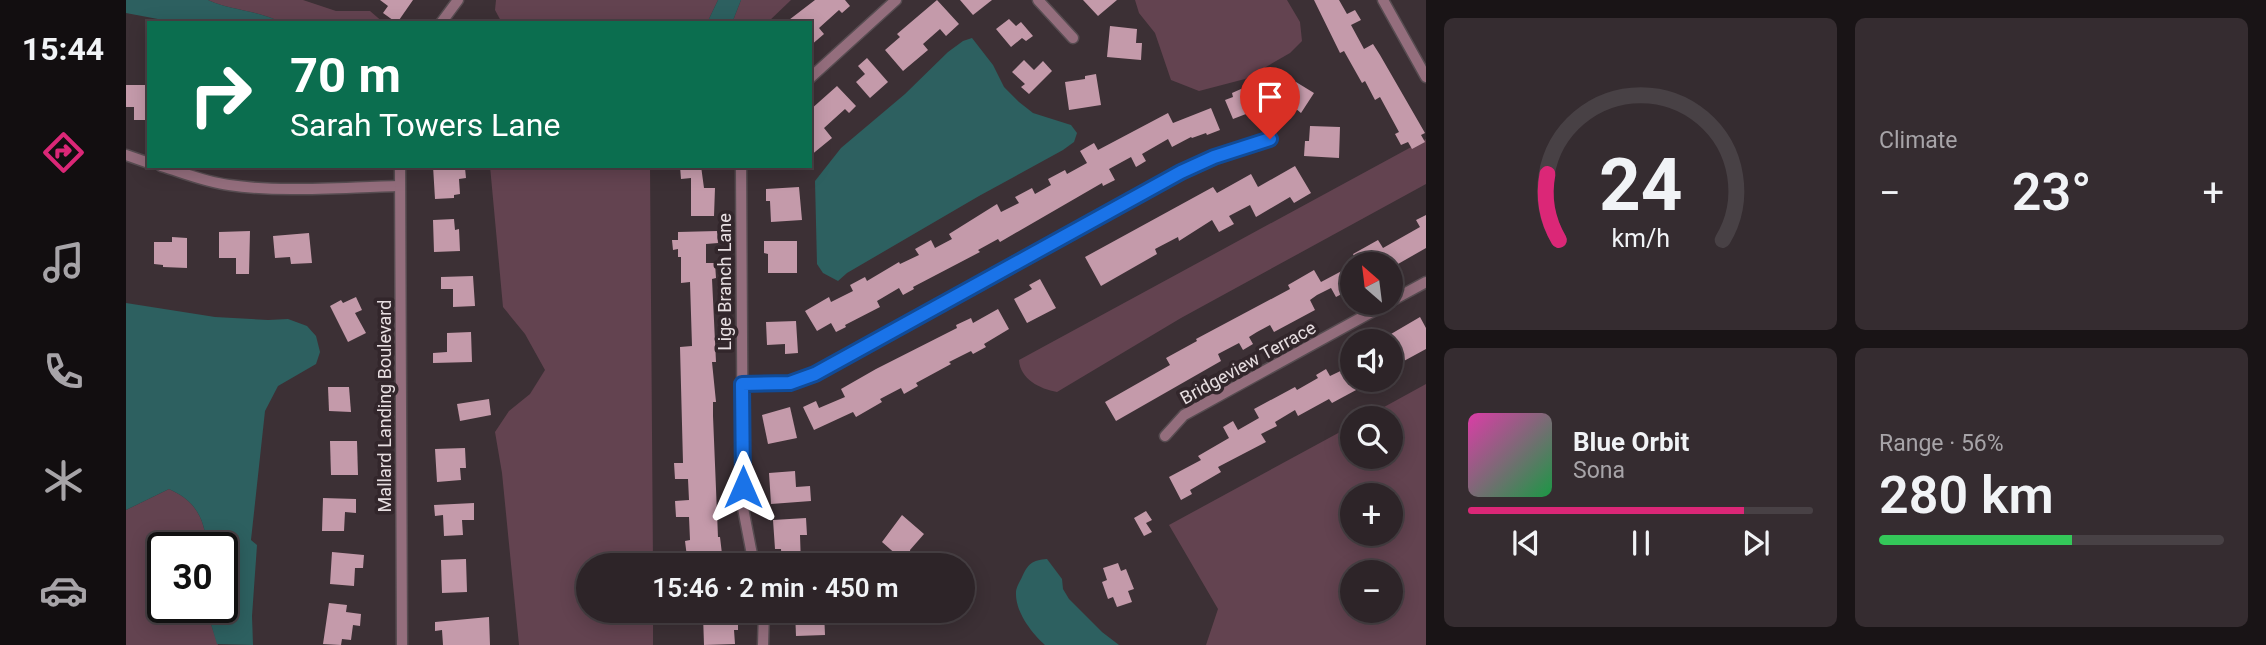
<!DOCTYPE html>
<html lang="en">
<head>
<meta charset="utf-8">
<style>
	body { margin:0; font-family:Roboto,sans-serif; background:#352c30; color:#f1f3f6; height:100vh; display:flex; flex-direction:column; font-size:26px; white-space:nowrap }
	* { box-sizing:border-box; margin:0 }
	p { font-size:23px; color:#a7a4a8 }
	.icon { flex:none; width:38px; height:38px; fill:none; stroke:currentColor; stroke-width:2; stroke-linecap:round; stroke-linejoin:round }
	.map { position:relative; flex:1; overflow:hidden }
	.details { display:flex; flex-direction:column; gap:18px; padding:18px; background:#191416; width:840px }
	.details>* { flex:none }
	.top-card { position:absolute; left:21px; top:21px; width:665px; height:147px; border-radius:0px; box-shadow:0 4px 18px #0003,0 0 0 2px #484145; background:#0b6e4f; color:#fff; overflow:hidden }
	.needle { width:46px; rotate:332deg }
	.fabs { position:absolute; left:1214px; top:252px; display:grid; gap:14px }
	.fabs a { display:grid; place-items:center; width:63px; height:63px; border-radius:50%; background:#2d2428; box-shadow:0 4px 18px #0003,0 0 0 2px #484145; font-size:35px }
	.speed { position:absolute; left:21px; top:532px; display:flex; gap:14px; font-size:35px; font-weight:700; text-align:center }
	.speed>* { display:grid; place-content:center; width:91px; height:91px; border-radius:50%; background:#2d2428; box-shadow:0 4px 18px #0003,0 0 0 2px #484145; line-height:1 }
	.speed .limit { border:4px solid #111; border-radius:10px; background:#fff; color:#111 }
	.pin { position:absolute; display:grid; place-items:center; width:60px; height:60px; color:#fff; margin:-72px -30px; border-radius:50% 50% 50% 0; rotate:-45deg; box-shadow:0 0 7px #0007 }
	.pin .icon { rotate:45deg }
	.me { position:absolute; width:77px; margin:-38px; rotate:0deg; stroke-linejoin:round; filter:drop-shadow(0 0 5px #0008) }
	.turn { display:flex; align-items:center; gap:24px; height:147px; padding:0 28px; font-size:32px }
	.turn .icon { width:91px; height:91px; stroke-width:2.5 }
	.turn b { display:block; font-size:49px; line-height:60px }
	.big { font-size:52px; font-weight:600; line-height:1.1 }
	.details .tile { flex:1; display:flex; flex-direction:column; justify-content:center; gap:10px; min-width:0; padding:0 24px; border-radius:10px; background:#352c30 }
	.details .dial { align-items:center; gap:0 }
	.dial svg { height:182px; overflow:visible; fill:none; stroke:#484145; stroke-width:7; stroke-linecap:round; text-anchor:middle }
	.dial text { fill:#f1f3f6; stroke:none }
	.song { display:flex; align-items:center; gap:21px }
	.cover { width:84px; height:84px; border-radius:10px; background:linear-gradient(135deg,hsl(320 70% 55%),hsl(140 70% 35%)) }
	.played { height:7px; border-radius:4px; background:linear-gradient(90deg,#db2777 80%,#484145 80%) }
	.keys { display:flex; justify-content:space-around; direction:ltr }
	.heat { display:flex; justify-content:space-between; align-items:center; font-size:38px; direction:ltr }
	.charge { height:10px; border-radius:5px; background:linear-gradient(90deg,#34c759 56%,#484145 0) }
	.details .tiles { flex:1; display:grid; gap:18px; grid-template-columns:repeat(2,1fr) }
	.trip { position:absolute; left:450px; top:553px; width:399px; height:70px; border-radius:35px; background:#2d2428; box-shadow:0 4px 18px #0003,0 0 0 2px #484145; font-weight:600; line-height:70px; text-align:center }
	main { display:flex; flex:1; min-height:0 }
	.menu { display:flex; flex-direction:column; width:126px; justify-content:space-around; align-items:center; background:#120e10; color:#a7a4a8 }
	.menu .icon { width:49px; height:49px }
	.menu .active { color:#db2777 }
	.menu b { font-size:32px; color:#f1f3f6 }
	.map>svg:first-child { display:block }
</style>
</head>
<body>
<main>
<nav class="menu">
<b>15:44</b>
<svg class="icon active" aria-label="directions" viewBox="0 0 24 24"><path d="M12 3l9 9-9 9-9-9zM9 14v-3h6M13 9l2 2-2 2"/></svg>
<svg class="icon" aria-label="music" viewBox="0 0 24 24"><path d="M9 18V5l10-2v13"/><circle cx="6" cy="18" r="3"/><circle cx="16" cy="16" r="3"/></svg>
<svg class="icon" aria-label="phone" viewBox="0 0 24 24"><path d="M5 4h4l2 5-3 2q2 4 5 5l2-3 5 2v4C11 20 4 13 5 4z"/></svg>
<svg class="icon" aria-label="climate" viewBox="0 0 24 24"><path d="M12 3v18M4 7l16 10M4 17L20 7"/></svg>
<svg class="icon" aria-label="car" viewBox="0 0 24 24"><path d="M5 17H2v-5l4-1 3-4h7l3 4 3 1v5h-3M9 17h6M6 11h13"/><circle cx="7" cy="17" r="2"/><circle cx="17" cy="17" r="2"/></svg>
</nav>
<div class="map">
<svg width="1300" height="645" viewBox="0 0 1300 645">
	<rect width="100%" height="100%" fill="#3c3035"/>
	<g fill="#634350" fill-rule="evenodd">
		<path d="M82,0H177L210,11H244L258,23H157C133,10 106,11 82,0Z"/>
		<polygon points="370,0 592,0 581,23 376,23 369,10"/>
		<polygon points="615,0 665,0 641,23 606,23"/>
		<polygon points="1009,0 1161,0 1174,22 1176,41 1164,53 1119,79 1073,91 1045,80 1029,33 1013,13"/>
		<path d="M1300,139V184L1055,318L931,392C914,389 894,379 893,360Z"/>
		<polygon points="364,166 524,166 527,565 462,565 462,611 527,611 527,645 393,645 376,473 369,432 383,411 404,394 419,370 399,334 377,307"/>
		<path d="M1300,384V645H1080L1092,609L1043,525L1227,425V457H1265V418H1238ZM1265,495V534H1227V495ZM1227,572H1265V611H1227Z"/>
		<path d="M43,489C70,501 79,519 81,548H37V607H82L84,621L92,645H0V510Z"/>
	</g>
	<g fill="#2d6060">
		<path d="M0,0H82C106,11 133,10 157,23H53L0,13Z"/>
		<polygon points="592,0 615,0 606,23 581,23"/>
		<polygon points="846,38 867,65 878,87 893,102 907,113 945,125 951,133 948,142 937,150 853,196 721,273 712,281 697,273 691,264 689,181 715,148 779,94 822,52 837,41"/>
		<path d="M0,303L89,317L142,320L162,319L181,326L190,336L194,352L190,364L152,386L139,411L125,540L131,545L126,616L127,645L91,644L84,621L82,607H96V548H81C79,519 70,501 43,489L0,510Z"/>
		<path d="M921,559L936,579L937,589L943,599L976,632L993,645H919C906,633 889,612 890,592C890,588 894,581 896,577C902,564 906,560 921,559Z"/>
	</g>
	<g fill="#c49aaa">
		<polygon points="254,0 287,0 271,23 257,13 262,6"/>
		<polygon points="689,0 719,0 724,6 716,13 713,10 693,28 698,34 684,46 684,23 659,23"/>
		<polygon points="811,0 833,24 820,36 814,29 797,44 802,50 777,71 759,50 774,37 771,34"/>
		<polygon points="834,0 866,0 847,15"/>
		<polygon points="957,0 991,0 972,16"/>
		<polygon points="1188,0 1213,0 1221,14 1229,10 1235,20 1225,25 1238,49 1247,44 1254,55 1299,133 1295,135 1299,142 1286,149 1282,142 1275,145 1269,134 1273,132 1254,97 1249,100 1239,81 1236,83 1218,51 1214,53"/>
		<polygon points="883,19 890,26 895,22 907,36 900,41 896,38 885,47 870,29"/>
		<polygon points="984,26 1011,29 1010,43 1016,43 1015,60 981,57"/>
		<polygon points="741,58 762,82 744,98 730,82 739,74 732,66"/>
		<polygon points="898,60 908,70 917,61 926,71 903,94 895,87 899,84 886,72"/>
		<polygon points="970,74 975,105 943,110 939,82 959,79 959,76"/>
		<polygon points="1170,82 1188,93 1175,113 1169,108 1165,114 1153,107"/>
		<polygon points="0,85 21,85 20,120 8,120 8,107 0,107"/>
		<polygon points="711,86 730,106 723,113 719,109 698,128 706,138 684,156 684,110"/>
		<polygon points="1115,89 1118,94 1131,89 1138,107 1107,119 1099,100 1107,97 1106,93"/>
		<polygon points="1085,108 1094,130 1081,135 1080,133 1066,138 1065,137 1046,147 1042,139 1016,154 1020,161 1010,167 1005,157 983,169 989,180 977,186 976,183 874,242 872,239 852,250 854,252 787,287 788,289 777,295 773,288 751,301 754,307 719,325 720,327 710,332 705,323 691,331 679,311 703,297 705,302 727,291 724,285 739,277 741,281 773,262 774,264 793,255 789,249 805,240 809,248 826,239 823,234 871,204 875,212 893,203 889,197 906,188 909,194 925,185 922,179 939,170 941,174 961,163 954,151 968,143 972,150 1042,113 1047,123"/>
		<polygon points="1184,126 1214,127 1213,158 1178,156 1179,141 1183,141"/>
		<polygon points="307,166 318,166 318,169 339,168 340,178 333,179 334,194 328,195 328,198 309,199"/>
		<polygon points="554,166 575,166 578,188 589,188 588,216 565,216 565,178 555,179"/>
		<polygon points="1169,166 1185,193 1168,203 1164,197 1130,217 1124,205 1103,216 1108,224 1093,232 1086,220 1053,241 1052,237 1029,249 1031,254 975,286 959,257 1087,187 1091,193 1125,174 1132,187"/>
		<polygon points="673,187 676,220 645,222 644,201 640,201 640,189"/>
		<polygon points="1300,215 1300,248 1272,264 1232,264 1227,254 1252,240 1257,248 1294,227 1290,220"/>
		<polygon points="328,219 329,230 333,229 334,251 308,252 307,220"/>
		<polygon points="124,231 123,274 110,274 110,258 93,258 93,232"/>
		<polygon points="591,231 592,243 580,244 580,263 589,263 590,278 586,279 590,362 586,362 590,402 587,402 587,416 592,537 594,537 596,554 591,554 593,565 562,565 559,541 564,540 563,517 550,517 549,501 563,500 562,479 549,479 548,463 557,463 554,347 566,346 564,282 555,283 555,257 552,257 552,249 547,250 546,240 552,240 552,232"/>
		<polygon points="183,233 186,263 165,264 164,257 149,258 147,236"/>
		<polygon points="46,237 61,238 61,268 37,267 37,265 28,264 28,242 46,242"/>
		<polygon points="638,241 671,241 671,273 642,273 642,254 638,253"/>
		<polygon points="1227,265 1227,288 1210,297 1205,288 1191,295 1184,300 1189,310 1148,332 1144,325 1131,332 1123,337 1127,344 1117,350 1113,343 1092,354 1095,361 990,421 979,402 1044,365 1040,358 1071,341 1070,339 1164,289 1162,285 1188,270 1195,282"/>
		<polygon points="347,276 349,306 327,307 327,289 315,289 315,277"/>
		<polygon points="914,279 930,308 901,323 888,299 906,289 903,285"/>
		<polygon points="230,297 236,310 229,313 240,333 222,342 204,306 215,300 217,303"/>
		<polygon points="872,309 883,329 858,344 860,347 847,354 845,351 823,362 825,364 790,383 792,386 778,394 775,388 754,399 756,402 730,417 727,412 688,430 677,407 690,401 693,408 719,397 715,389 750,369 831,328 830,325 845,318 847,323"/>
		<polygon points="1294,317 1300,328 1300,349 1265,368 1265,341 1253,341"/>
		<polygon points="670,321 672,353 659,354 659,344 641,345 640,322"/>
		<polygon points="345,332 346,362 307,363 307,353 321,352 321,333"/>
		<polygon points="1227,365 1227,380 1232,389 1206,403 1203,399 1172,416 1169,410 1149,422 1151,426 1135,434 1140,442 1092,467 1095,472 1064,490 1066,494 1055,500 1043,477 1075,460 1072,456 1103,438 1097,427 1107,421 1112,430 1133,418 1128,409 1169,387 1171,390 1192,378 1190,375 1200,369 1204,376"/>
		<polygon points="202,387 223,387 225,412 203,411"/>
		<polygon points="363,399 365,415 334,421 331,404"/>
		<polygon points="664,407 671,438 642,444 636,415"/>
		<polygon points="204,441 231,441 232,475 205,475"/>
		<polygon points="339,448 340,468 334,468 335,480 311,482 309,449"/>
		<polygon points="669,471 670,487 684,486 685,501 645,504 643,473"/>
		<polygon points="197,498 230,499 230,513 219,512 218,531 196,531"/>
		<polygon points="348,503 348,520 336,520 337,535 318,536 317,515 309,516 308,505"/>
		<polygon points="1020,511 1026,520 1020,523 1026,532 1018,536 1008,518"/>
		<polygon points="776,515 798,534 784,550 786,565 773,565 772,556 756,542"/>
		<polygon points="680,518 681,535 674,535 675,565 656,565 655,549 649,549 647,520"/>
		<polygon points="206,552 238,555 237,568 229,568 228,586 204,584"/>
		<polygon points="340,559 341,592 316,593 315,560"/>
		<polygon points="992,563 995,571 1000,569 1008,589 1002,591 1006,602 991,607 987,597 982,599 976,582 981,580 977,568"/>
		<polygon points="203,603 221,605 220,612 235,614 234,626 227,625 225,640 216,639 215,645 197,644"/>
		<polygon points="669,611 698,611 699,635 670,636"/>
		<polygon points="612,613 612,630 608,630 609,644 578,645 577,615"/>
		<polygon points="363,617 364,645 317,645 316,630 309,631 309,622"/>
	</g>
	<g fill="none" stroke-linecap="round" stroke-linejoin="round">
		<g stroke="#574c51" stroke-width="13">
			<g id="minor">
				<polyline points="912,0 947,38"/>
				<polyline points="1257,0 1300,77"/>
				<polyline points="315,23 332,0"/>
				<polyline points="684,78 770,0"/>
				<polyline points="0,155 23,163"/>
				<path d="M35,166C58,173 79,182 103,185C156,193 219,187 273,186"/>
				<polyline points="274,166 276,645"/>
				<polyline points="615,166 617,508 628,565"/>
				<polyline points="1265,301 1300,282"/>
				<polyline points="616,384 664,383 689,374 1055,172 1088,157 1144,139"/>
				<polyline points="1039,436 1058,415 1262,303"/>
				<polyline points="637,645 638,611"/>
			</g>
		</g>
		<use href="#minor" stroke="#946e7d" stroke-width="10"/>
	</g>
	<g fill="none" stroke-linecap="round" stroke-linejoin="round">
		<g stroke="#114b97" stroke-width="18">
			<polyline id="route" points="617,487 616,384 664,383 689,374 1055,172 1088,157 1144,139"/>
		</g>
		<use href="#route" stroke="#1a73e8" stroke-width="12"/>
	</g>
	<g text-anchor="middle" stroke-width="7" stroke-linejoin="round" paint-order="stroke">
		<g font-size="18" fill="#e7dee1" stroke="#32262b">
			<text transform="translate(599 282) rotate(-90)" y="6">Lige Branch Lane</text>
			<text transform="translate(1122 363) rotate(-29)" y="6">Bridgeview Terrace</text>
			<text transform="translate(259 406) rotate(-90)" y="6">Mallard Landing Boulevard</text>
		</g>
	</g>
</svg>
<div class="fabs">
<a><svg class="needle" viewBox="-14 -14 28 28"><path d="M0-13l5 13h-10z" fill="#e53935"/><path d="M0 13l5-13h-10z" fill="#a7a4a8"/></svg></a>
<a><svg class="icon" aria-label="sound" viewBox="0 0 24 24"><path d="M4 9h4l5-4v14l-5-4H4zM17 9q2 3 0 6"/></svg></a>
<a><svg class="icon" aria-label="search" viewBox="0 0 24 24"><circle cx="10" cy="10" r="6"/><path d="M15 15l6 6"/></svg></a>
<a>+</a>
<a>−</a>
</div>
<div class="speed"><div class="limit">30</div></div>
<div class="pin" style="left:1144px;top:139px;background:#d93025"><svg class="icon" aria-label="arrive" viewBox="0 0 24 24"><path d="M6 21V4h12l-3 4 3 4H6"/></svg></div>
<svg class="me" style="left:617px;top:487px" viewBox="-20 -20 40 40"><path d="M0-17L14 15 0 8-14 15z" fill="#1a73e8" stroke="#fff" stroke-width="4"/></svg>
<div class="trip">15:46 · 2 min · 450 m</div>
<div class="top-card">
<div class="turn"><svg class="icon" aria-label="right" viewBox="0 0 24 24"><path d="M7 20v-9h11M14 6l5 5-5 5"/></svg><div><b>70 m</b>Sarah Towers Lane</div></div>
</div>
</div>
<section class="details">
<div class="tiles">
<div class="tile dial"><svg viewBox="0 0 100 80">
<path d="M14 69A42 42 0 1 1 86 69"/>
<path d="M14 69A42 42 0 0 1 9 40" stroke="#db2777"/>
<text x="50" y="56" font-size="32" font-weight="700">24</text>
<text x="50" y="72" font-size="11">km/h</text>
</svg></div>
<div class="tile"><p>Climate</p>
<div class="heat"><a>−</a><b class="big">23°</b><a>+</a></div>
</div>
<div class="tile">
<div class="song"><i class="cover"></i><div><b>Blue Orbit</b><p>Sona</p></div></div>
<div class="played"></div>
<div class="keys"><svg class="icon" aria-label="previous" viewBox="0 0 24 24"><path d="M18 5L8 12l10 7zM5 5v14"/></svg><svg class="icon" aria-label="pause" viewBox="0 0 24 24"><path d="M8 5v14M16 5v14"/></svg><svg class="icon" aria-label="next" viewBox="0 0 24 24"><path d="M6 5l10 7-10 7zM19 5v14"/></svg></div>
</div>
<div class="tile"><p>Range · 56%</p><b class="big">280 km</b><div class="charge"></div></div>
</div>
</section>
</main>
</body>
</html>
